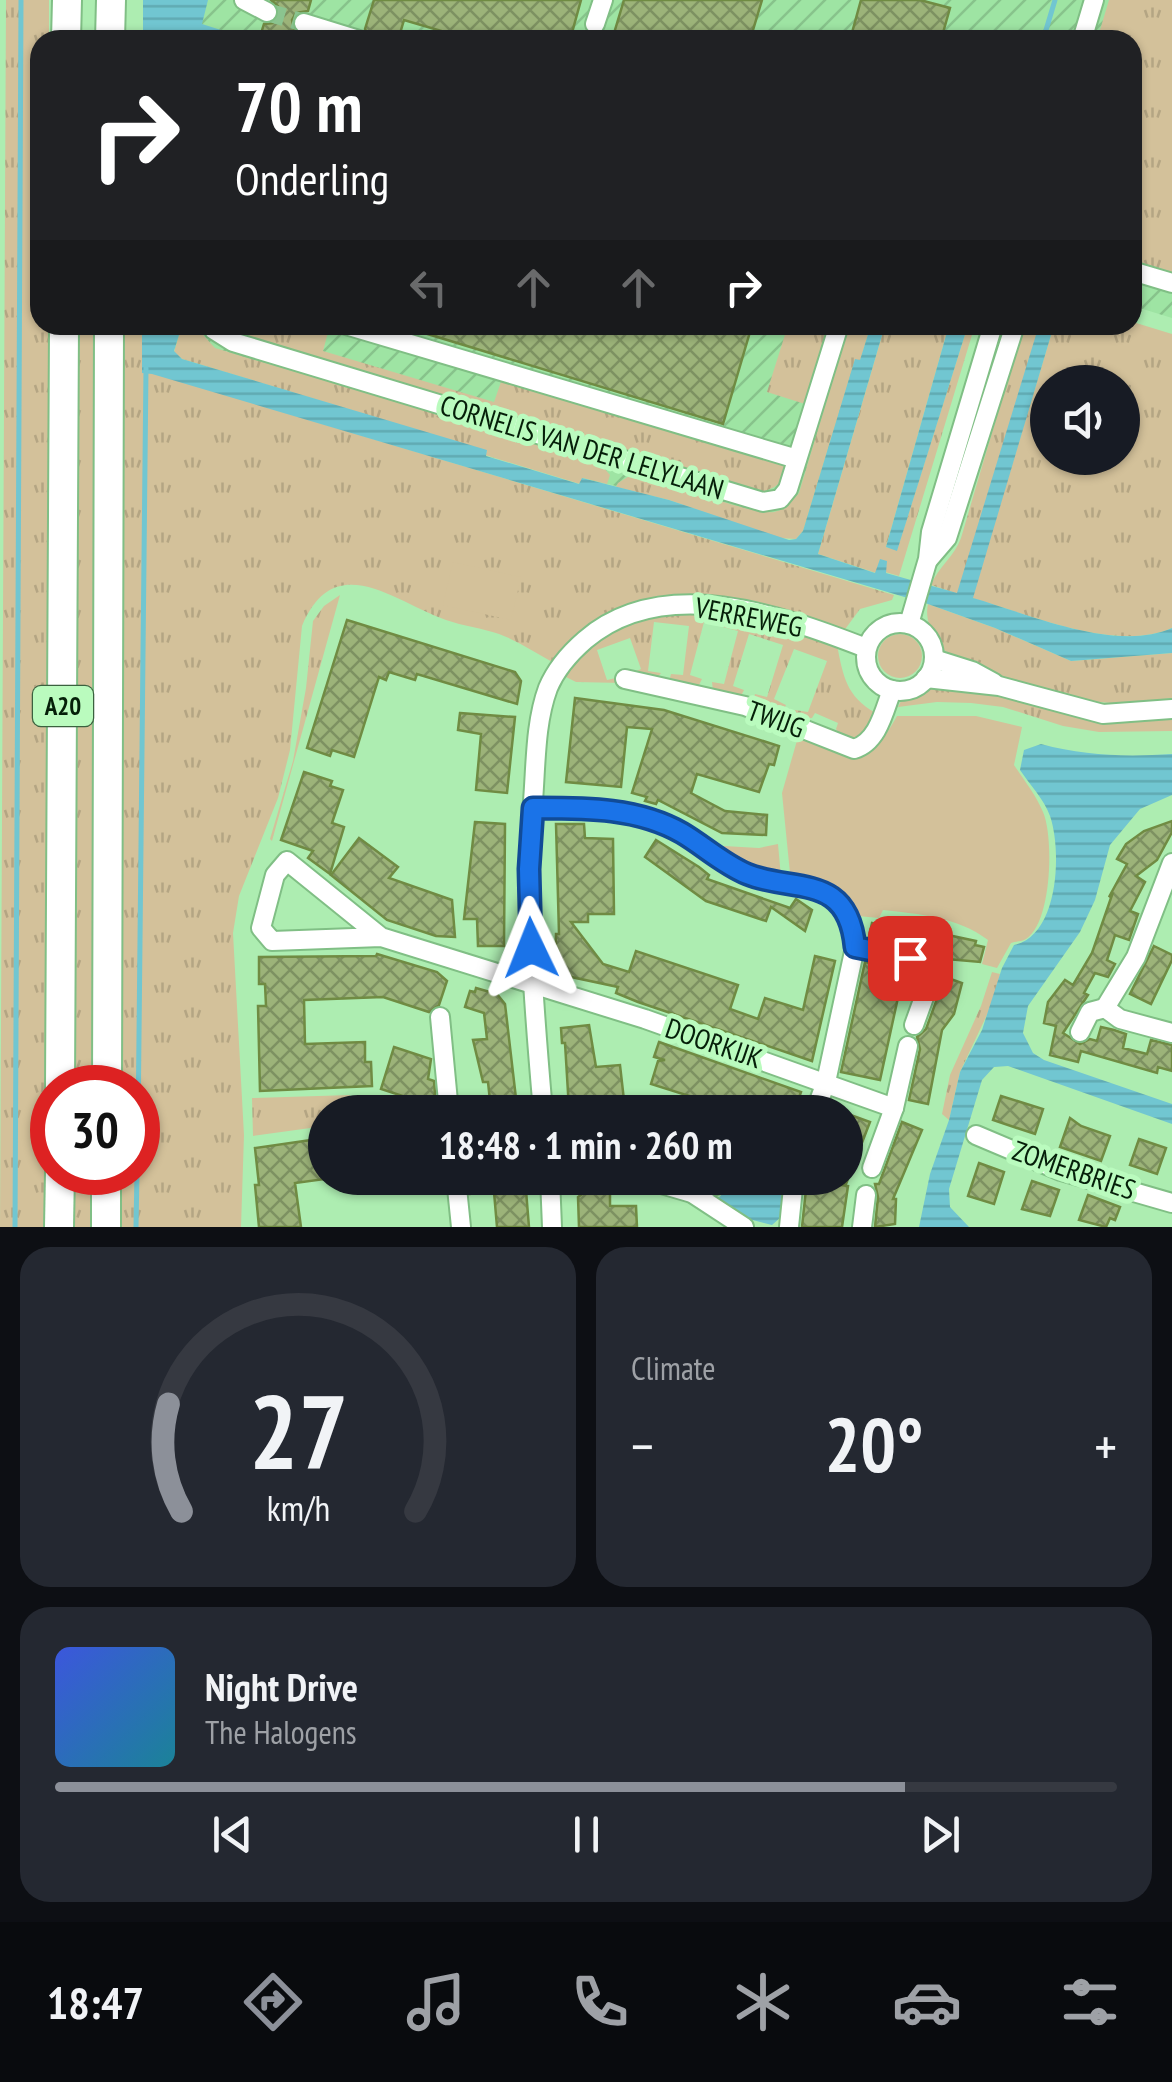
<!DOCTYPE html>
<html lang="en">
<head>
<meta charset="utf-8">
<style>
	body { margin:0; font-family:"PT Sans Narrow",sans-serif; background:#242831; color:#f1f3f6; height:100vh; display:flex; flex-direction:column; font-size:38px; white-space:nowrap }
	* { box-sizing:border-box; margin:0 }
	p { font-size:32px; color:#9ea1a6 }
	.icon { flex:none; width:55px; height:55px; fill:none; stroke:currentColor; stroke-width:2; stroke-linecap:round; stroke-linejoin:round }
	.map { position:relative; height:1227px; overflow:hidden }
	.sheet { display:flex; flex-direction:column; gap:20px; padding:20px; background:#0d0f14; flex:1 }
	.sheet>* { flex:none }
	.top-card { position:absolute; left:30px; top:30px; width:1112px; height:305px; border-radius:30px; box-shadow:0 2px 8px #0004; background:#202124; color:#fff; overflow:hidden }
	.tools { position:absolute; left:1030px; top:365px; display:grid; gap:20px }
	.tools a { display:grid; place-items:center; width:110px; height:110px; border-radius:50%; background:#171b24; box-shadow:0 2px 8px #0004; font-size:50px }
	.speed { position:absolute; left:30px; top:1065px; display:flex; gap:20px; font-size:50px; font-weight:700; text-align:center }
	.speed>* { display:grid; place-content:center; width:130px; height:130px; border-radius:50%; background:#171b24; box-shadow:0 2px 8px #0004; line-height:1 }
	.speed .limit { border:15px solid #d22; background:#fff; color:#111 }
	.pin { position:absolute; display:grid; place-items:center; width:85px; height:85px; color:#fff; margin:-42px; border-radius:20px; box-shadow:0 5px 15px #0006 }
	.me { position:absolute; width:110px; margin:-55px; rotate:358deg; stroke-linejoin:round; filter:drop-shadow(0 0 8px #0008) }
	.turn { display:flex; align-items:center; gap:35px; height:210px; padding:0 40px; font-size:45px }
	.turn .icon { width:130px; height:130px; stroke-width:2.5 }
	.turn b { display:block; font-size:70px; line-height:85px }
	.lanes { display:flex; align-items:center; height:95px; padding:0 40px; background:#0003; justify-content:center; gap:50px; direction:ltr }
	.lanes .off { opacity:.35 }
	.big { font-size:75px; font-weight:600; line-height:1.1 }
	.sheet .tile { flex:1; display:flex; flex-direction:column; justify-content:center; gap:15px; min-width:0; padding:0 35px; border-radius:30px; background:#242831 }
	.sheet .dial { align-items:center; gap:0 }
	.dial svg { height:260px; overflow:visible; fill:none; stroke:#363941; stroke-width:7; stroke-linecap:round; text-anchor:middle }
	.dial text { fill:#f1f3f6; stroke:none }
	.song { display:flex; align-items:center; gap:30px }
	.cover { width:120px; height:120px; border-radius:15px; background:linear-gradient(135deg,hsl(230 70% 55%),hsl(190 70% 35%)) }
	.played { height:10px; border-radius:5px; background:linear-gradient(90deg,#8c9099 80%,#363941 80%) }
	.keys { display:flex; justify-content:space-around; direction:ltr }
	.heat { display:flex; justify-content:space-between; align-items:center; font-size:55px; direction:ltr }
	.sheet .tiles { flex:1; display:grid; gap:20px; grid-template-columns:1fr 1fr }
	.tile:last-child { grid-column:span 2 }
	.trip { position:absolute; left:308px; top:1095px; width:555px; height:100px; border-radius:50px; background:#171b24; box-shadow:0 2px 8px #0004; font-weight:600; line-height:100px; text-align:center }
	.tabs { display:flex; height:160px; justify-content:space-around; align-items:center; background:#090b0e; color:#9ea1a6 }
	.tabs .icon { width:70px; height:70px }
	.tabs .on { color:#8c9099 }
	.tabs b { font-size:45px; color:#f1f3f6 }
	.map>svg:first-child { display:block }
</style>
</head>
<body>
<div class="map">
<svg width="1172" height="1227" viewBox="0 0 1172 1227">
	<defs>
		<pattern id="industrial-furrows" width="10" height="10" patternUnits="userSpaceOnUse" patternTransform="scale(2.5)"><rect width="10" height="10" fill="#9ee4a3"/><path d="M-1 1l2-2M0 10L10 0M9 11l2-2" fill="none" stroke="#87c38b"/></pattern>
		<pattern id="grass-tufts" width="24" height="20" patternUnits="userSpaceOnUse" patternTransform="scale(2.5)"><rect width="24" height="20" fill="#d3c19a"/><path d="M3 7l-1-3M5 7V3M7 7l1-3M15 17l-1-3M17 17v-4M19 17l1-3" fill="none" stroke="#b4a583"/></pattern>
		<pattern id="water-rules" width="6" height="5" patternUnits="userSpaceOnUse" patternTransform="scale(2.5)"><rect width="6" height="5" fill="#71c6d1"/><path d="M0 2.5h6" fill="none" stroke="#60aab2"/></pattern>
		<pattern id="building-cross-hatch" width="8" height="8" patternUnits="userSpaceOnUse" patternTransform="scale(2.5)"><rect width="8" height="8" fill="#9cb379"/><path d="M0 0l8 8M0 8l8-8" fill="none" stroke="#7d9161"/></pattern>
	</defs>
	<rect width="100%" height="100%" fill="#adedb1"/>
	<g fill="url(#industrial-furrows)">
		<polygon points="169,0 1172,0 1172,318 1133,306 1132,40 168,40"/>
		<polygon points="159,325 871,325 803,531 583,478 182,359"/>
	</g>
	<g fill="url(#grass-tufts)" fill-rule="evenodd">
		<polygon points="6,0 49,0 49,40 40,40 40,325 49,325 50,364 45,1227 0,1227"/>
		<polygon points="1109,0 1172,0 1172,272 1133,260 1132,40 1097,40"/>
		<path d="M1133,322L1172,334V628C1116,653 1028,614 972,598L1054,325H1132ZM1048,382H1122V458H1048Z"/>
		<polygon points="74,325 98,325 95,1087 71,1088"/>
		<path d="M124,325H142L143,373H152L894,595L892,600L860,609L843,632C778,613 714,586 646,601L554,663C536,653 518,641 499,634C482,628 463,626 446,620C396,603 335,547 302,626L290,750L278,798L239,896L233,933L244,1135L241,1227H119V1173L138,1172V1088L120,1087Z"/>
		<polygon points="182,325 199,325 204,336 215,348 599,462 610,475 607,484 583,478 580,484 485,455 487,451 182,359 174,352"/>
		<path d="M224,325H330L323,351L494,402L502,379L789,464C784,481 778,488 761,492L232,333Z"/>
		<polygon points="788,325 828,325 805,404 767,392"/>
		<path d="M849,325H871L860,361L855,360L803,531L796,539L779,538L669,500L616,487L618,483L636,472C664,481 750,515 774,512C785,510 792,501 799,493Z"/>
		<polygon points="885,325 949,325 886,547 897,550 968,325 975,325 899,576 885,572 880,560 876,573 818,554"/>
		<path d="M1030,325H1039V328L958,594L931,585C939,566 954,557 961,538L1023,327L1028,329Z"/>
		<polygon points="340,595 272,841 270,839 293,761 306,688 313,621 324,606"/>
		<path d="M928,604L995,628L1071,661L1172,653V698C1143,702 1116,706 1087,700C1060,696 967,668 947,652C934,642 924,620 928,604Z"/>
		<path d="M678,610L738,615L837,645C843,675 846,697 876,713L867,734L853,740L841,736L836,729L838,723L815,713L812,718L798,719L795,710L808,712L827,661L794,649L774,699L786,705L784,709L780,712L753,700L755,694L767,697L783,645L749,634L733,686L744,690L740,698L713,691L712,682L724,684L738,631L704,622L690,675L702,679L698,687L673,681L670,678L671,674L683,675L689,626L654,622L648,671L661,673L657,678L632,673L641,669L630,638L597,650L607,680L620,677L622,683L576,682L562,675C596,632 626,622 678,610Z"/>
		<polygon points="943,685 1111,721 1172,716 1172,731 1099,732 1063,726 1003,707 971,703 937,702 898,707 902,699"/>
		<polygon points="778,844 781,877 721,856 725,851 721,848 724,846 759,848"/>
		<polygon points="992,972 1000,974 993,1002 960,1072 949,1120 942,1114 950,1075 981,1006"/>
		<polygon points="350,1095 349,1112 325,1112 325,1126 253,1136 252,1098"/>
		<polygon points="70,1173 95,1173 94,1227 70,1227"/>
	</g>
	<g fill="#d3c19a">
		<polygon points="453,562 521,577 511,620 443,605"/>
		<circle cx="900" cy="656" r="22"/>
		<path d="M897,716H976L1022,727L1014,765C1024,780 1036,795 1043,812C1054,837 1052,923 1026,939C1021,942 1016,941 1011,943L997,968L982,964L988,940C958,917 919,914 883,910L879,918L858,916C837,891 823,879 790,873L782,793L798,737C854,759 864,775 897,716Z"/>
	</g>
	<g fill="url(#water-rules)">
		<polygon points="143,0 208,0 202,24 243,37 242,40 143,40"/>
		<path d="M142,325H182L174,351L182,359L487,450L486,456L579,484L582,478L669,500L789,540L796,539L803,531L855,359L860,360L871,325H885L818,554L875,573L880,559L887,561L886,573L957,593L1039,325H1054L973,598C1029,614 1116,653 1172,628V653L1071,661L995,628L928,604L152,374L142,373Z"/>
		<polygon points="949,325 968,325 897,551 886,547"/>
		<path d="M1041,744C1085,756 1127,757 1172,754V795L1140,809L1110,845L1095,900L1080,932L1028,1006L1023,1033L1033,1053L1044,1060L1172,1104V1124L1008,1066L994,1067L982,1080L949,1189L950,1207L969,1227H919L930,1174L949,1120L960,1072L982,1030L1002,968L1014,945C1059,936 1062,851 1050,816C1044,799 1030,785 1020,770L1024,750Z"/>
		<path d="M761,1179L776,1184L782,1197L780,1218L772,1225L745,1218L718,1199C726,1187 746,1182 761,1179Z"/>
	</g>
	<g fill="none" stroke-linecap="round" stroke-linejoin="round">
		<g stroke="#71c6d1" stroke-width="5">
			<polyline points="1043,40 1055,0"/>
			<polyline points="138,1131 146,368"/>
			<polyline points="15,1227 21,0"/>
			<polyline points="136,1227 137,1172"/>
		</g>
	</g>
	<g fill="url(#building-cross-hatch)" stroke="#708b43" stroke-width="2.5">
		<polygon points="271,0 311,0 308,11 296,13 292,20 294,31 301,35 299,40 259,40 264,24 273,23 278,17 278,6"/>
		<polygon points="374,0 581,0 570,40 472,40 404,20 398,40 371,40 365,29"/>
		<polygon points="624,0 762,0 750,40 612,40"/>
		<polygon points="861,0 920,0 950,8 941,40 850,40"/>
		<polygon points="398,325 752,325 723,424"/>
		<polygon points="347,620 515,672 521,681 517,704 417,674 415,680 389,672 386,680 379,677 354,757 332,750 330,756 307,748"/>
		<polygon points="575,698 664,710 779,746 774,765 769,764 759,792 697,774 691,793 725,811 767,815 766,835 722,833 658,800 656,804 645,801 647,797 632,793 652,729 627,727 621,787 566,782"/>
		<polygon points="460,713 515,717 507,793 476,790 481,734 458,730"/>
		<polygon points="304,772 332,781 330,786 343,790 332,823 344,827 330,874 308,858 313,851 281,840"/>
		<polygon points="1172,821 1172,832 1157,860 1136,876 1145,882 1130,911 1138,914 1129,940 1115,935 1107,960 1115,964 1108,977 1095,973 1084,993 1088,995 1063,1033 1080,1044 1090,1039 1097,1041 1101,1027 1114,1030 1126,1034 1123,1048 1147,1054 1151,1040 1172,1045 1172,1071 1158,1067 1157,1073 1081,1051 1078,1062 1050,1055 1056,1026 1044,1023 1048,1002 1065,980 1073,985 1092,953 1112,895 1109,897 1127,864 1117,859 1126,844 1144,831"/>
		<polygon points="475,822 505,824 504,946 478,946 477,919 464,919"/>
		<polygon points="556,824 584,824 585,838 613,839 614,914 588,914 588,922 571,922 603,964 629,972 636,951 738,985 730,1009 758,1019 765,998 803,1010 815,956 835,961 812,1061 638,1002 616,993 618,987 562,975 555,966 556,934 559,934"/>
		<polygon points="359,838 398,867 389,878 452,900 455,937 436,936 387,920 331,875"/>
		<polygon points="656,840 699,867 709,875 707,879 790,908 796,899 812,910 805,931 771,907 766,921 706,901 645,857"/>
		<polygon points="882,921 976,941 975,945 984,947 980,962 947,959 939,952 869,937 872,923 881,925"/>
		<polygon points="1154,946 1172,955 1172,960 1151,1004 1130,994"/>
		<polygon points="377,954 437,972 447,981 439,1005 429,1012 383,997 304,1000 305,1044 365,1042 365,1062 371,1062 372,1086 260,1091 258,1006 266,1006 265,984 259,984 259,957 376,956"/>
		<polygon points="865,962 904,970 880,1080 841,1072"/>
		<polygon points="945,977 962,983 954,1014 942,1030 928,1104 909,1100 920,1049 917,1037 926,1029"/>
		<polygon points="476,988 497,994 505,1004 517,1107 491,1110 488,1082 483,1082 473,1040 487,1039 484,1013 465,1007 470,991 475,992"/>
		<polygon points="589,1025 596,1067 620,1065 625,1109 603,1112 572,1112 569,1109 565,1043 562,1043 561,1028"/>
		<polygon points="659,1042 801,1092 794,1112 785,1112 785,1108 758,1098 753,1112 740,1112 651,1084 658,1061 665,1060 654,1057"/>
		<polygon points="394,1047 431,1059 428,1079 434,1081 435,1094 430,1105 381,1089"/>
		<polygon points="1001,1096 1043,1109 1035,1134 993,1120"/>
		<polygon points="845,1113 870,1122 846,1184 845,1184"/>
		<polygon points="1070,1118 1081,1126 1110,1136 1101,1161 1060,1147"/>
		<polygon points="902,1122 922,1130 893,1199 896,1199 895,1224 875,1227 878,1197 875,1184 879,1184"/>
		<polygon points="325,1138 325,1179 295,1183 301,1227 259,1227 255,1185 259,1185 255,1148"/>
		<polygon points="1139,1139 1166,1148 1157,1174 1130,1165"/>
		<polygon points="979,1163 1004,1172 994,1204 968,1196"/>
		<polygon points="498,1178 525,1178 529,1227 497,1227 494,1192 470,1194 469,1180"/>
		<polygon points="807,1180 848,1186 842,1227 802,1227"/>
		<polygon points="1032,1181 1059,1190 1050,1216 1022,1209"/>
		<polygon points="586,1191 610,1193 610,1206 636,1206 637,1227 579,1227 578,1197"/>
		<polygon points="1088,1195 1120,1207 1115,1220 1110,1218 1106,1227 1079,1220"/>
	</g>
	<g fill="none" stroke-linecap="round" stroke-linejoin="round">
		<polyline stroke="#8bc48f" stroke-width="18" stroke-dasharray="18 9" stroke-linecap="butt" points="267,12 304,23"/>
		<g stroke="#80bf85" stroke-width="22">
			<g id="minor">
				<polyline points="244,0 267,12"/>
				<polyline points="304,23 359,40"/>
				<polyline points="595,24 603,0"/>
				<polyline points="1082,40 1094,0"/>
				<polyline points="1132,271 1172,283"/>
				<polyline points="214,325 214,330 233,342 763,502 780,499 788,489 839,325"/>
				<polyline points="346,325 797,459"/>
				<polyline points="929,559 947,538 1015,325"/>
				<circle cx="900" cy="657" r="34"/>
				<polyline points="909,624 928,559 931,532 993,325"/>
				<polyline points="934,659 972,671 994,683"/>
				<polyline points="926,678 999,686 1103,714 1172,709"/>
				<path d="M625,679L745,706L854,749C878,742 884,711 892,690"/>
				<path d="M533,808C583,808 637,807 682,833C704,846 723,864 747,874C793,893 849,873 855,947L826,1082L815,1112"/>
				<polyline points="1172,863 1136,957 1105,1008 1120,1019 1172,1033"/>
				<polyline points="381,937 287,861 275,875 261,928 272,941 381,937 645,1019 894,1108"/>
				<polyline points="855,947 936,964 914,1025"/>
				<polyline points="440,1017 449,1112"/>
				<polyline points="1080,1032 1090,1012 1105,1008"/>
				<path d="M543,1112C534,1008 525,905 533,801C536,764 535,723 548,688C556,669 570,653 585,640C663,573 781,615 866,648"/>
				<polyline points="976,1135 1061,1171 1172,1203"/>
				<polyline points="872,1168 894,1108 908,1046"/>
				<polyline points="456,1178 461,1227"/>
				<polyline points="550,1178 552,1227"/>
				<polyline points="641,1178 692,1193 744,1227"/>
				<polyline points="550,1180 574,1178"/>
				<polyline points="692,1193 736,1178"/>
				<polyline points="789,1227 794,1178"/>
				<polyline points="862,1227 866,1195"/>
			</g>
		</g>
		<g stroke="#80bf85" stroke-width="32">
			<g id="highway">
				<polyline points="66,40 67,0"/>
				<polyline points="110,40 111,0"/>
				<polyline points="60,1088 64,325"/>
				<polyline points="107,1088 109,325"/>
				<polyline points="59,1227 60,1172"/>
				<polyline points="106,1227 106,1172"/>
			</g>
		</g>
		<use href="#minor" stroke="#fff" stroke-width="18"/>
		<use href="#highway" stroke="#fff" stroke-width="28"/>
	</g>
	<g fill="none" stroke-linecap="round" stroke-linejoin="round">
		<g stroke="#114b97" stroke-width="25">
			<path id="route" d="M531,948L529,869L533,808C583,808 637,807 682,833C704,846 723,864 747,874C793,893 848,872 855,947L910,958"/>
		</g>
		<use href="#route" stroke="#1a73e8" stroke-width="18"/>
	</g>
	<g text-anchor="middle" stroke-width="10" stroke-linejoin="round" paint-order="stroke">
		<rect fill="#bafbbe" stroke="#3b613f" stroke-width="2.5" x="33" y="686" width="60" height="40" rx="8"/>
		<g font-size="25" font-weight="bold" fill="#051f09">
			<text x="63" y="715">A20</text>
		</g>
		<g font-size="28" fill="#051f09" stroke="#bafbbe">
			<text transform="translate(582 447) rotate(17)" y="10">CORNELIS VAN DER LELYLAAN</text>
			<text transform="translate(749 617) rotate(11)" y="10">VERREWEG</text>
			<text transform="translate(776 719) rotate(20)" y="10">TWIJG</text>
			<text transform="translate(714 1043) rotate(19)" y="10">DOORKIJK</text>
			<text transform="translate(1074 1170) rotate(19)" y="10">ZOMERBRIES</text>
		</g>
	</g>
</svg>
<div class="tools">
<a><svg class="icon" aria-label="sound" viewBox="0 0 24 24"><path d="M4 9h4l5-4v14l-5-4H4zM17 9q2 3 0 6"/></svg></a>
</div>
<div class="speed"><div class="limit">30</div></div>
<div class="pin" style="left:910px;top:958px;background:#d93025"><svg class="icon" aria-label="arrive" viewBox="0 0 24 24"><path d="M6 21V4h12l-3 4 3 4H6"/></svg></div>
<svg class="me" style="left:531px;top:948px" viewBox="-20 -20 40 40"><path d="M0-17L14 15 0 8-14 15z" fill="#1a73e8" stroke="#fff" stroke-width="4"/></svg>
<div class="trip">18:48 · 1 min · 260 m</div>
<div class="top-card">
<div class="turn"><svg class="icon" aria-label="right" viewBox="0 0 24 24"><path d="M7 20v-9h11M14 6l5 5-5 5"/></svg><div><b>70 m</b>Onderling</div></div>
<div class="lanes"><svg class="icon off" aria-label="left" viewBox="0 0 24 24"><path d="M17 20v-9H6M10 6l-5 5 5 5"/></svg><svg class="icon off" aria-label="ahead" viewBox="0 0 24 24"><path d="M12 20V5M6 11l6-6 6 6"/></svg><svg class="icon off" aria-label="ahead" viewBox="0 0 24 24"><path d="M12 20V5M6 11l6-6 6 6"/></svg><svg class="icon" aria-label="right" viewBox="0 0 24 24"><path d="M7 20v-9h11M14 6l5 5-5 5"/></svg></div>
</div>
</div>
<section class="sheet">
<div class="tiles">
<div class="tile dial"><svg viewBox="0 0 100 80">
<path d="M14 69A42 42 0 1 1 86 69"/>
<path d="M14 69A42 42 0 0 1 10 36" stroke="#8c9099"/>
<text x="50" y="56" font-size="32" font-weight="700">27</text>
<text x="50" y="72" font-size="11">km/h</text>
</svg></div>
<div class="tile"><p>Climate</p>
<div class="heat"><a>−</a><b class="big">20°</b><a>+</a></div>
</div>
<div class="tile">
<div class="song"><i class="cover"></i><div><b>Night Drive</b><p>The Halogens</p></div></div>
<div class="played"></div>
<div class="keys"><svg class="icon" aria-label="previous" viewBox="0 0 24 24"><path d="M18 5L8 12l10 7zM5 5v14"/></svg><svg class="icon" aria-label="pause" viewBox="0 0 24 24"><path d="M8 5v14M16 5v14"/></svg><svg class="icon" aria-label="next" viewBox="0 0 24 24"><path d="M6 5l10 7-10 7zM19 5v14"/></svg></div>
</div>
</div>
</section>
<nav class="tabs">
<b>18:47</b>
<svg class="icon on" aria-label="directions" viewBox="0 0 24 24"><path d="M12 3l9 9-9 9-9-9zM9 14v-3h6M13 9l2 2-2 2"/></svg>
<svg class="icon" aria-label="music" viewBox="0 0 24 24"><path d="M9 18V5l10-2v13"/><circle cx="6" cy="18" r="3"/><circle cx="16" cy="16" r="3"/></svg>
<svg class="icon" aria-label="phone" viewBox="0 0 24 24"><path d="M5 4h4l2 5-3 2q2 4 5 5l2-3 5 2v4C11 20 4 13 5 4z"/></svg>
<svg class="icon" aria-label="climate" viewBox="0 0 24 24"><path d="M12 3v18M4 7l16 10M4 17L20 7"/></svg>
<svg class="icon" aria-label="car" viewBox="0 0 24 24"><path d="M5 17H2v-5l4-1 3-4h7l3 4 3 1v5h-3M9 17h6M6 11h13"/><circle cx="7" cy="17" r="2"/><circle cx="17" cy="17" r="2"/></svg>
<svg class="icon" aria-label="filters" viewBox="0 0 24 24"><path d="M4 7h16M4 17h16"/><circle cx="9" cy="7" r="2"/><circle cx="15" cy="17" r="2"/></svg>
</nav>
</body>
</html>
